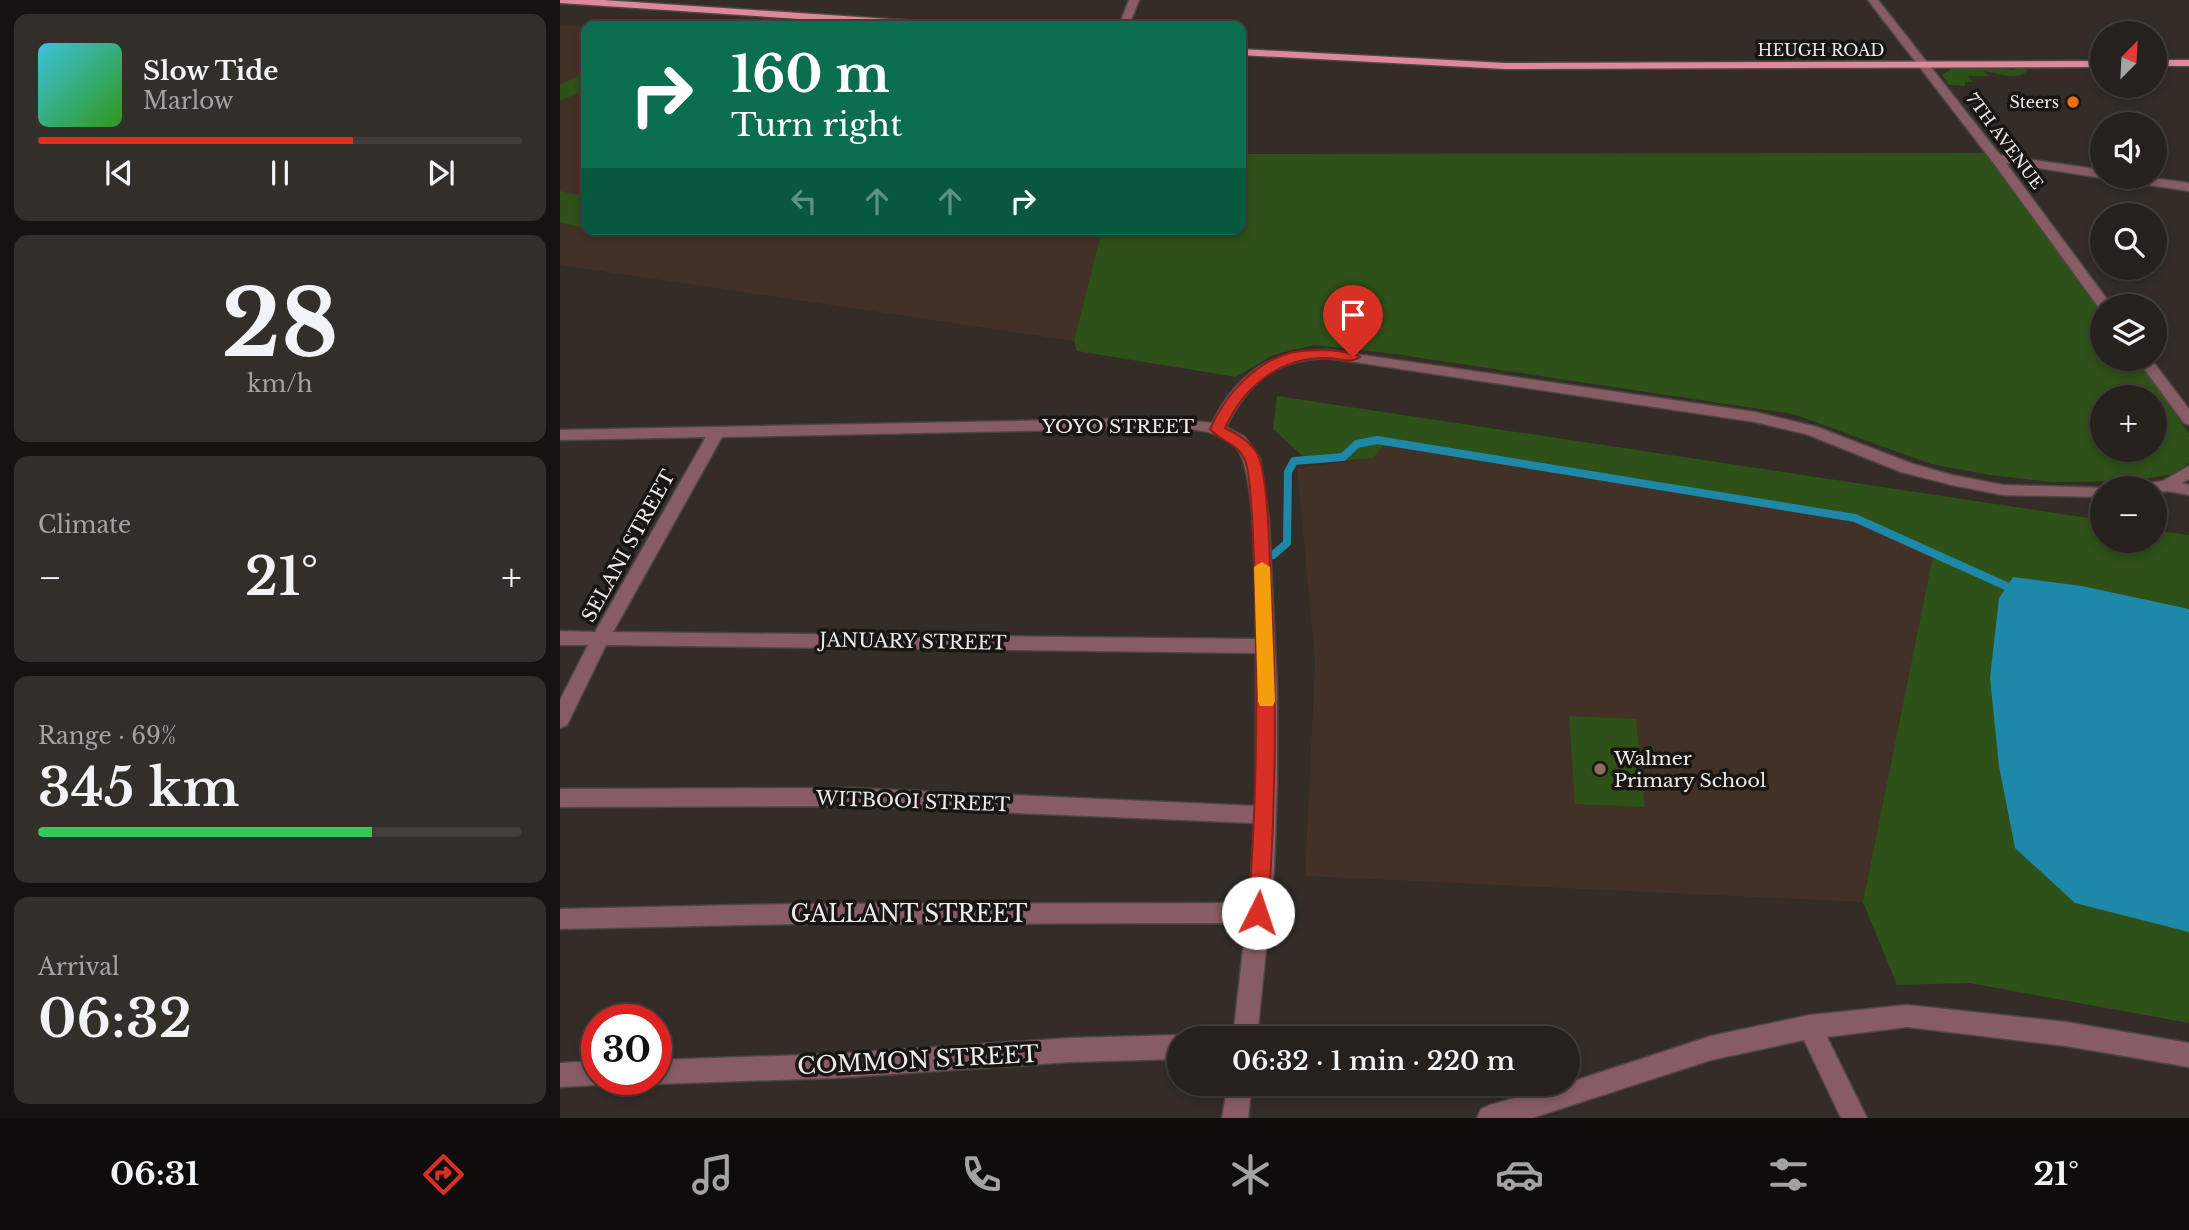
<!DOCTYPE html>
<html lang="en">
<head>
<meta charset="utf-8">
<style>
	body { margin:0; font-family:"Libre Baskerville",serif; background:#322e2a; color:#f1f3f6; height:100vh; display:flex; flex-direction:column; font-size:26px; white-space:nowrap }
	* { box-sizing:border-box; margin:0 }
	p { font-size:23px; color:#a4a3a4 }
	.icon { flex:none; width:38px; height:38px; fill:none; stroke:currentColor; stroke-width:2; stroke-linecap:round; stroke-linejoin:round }
	.map { position:relative; flex:1; overflow:hidden }
	.panel { display:flex; flex-direction:column; gap:14px; padding:14px; background:#151210; width:560px }
	.panel>* { flex:none }
	.guide { position:absolute; left:21px; top:21px; width:665px; height:214px; border-radius:14px; box-shadow:0 4px 10px #0003,0 0 0 2px #423e3b; background:#0b6e4f; color:#fff; overflow:hidden }
	.needle { width:46px; rotate:24deg }
	.fabs { position:absolute; left:1530px; top:21px; display:grid; gap:14px }
	.fabs a { display:grid; place-items:center; width:77px; height:77px; border-radius:50%; background:#26211d; box-shadow:0 4px 10px #0003,0 0 0 2px #423e3b; font-size:35px }
	.speed { position:absolute; left:21px; top:1004px; display:flex; gap:14px; font-size:35px; font-weight:700; text-align:center }
	.speed>* { display:grid; place-content:center; width:91px; height:91px; border-radius:50%; background:#26211d; box-shadow:0 4px 10px #0003,0 0 0 2px #423e3b; line-height:1 }
	.speed .limit { border:10px solid #d22; background:#fff; color:#111 }
	.pin { position:absolute; display:grid; place-items:center; width:60px; height:60px; color:#fff; margin:-72px -30px; border-radius:50% 50% 50% 0; rotate:-45deg; box-shadow:0 0 7px #0007 }
	.pin .icon { rotate:45deg }
	.me { position:absolute; width:77px; margin:-38px; rotate:4deg; stroke-linejoin:round; filter:drop-shadow(0 0 5px #0008) }
	.turn { display:flex; align-items:center; gap:24px; height:147px; padding:0 35px; font-size:32px }
	.turn .icon { width:91px; height:91px; stroke-width:2.5 }
	.turn b { display:block; font-size:49px; line-height:60px }
	.lanes { display:flex; align-items:center; height:66px; padding:0 35px; background:#0003; justify-content:center; gap:35px; direction:ltr }
	.lanes .off { opacity:.35 }
	.big { font-size:52px; font-weight:600; line-height:1.1 }
	.panel .widget { flex:1; display:flex; flex-direction:column; justify-content:center; gap:10px; min-width:0; padding:0 24px; border-radius:14px; background:#322e2a }
	.panel .dial { align-items:center; gap:0 }
	.dial b { font-size:91px; line-height:1 }
	.song { display:flex; align-items:center; gap:21px }
	.cover { width:84px; height:84px; border-radius:10px; background:linear-gradient(135deg,hsl(190 70% 55%),hsl(110 70% 35%)) }
	.played { height:7px; border-radius:4px; background:linear-gradient(90deg,#d93025 65%,#423e3b 65%) }
	.keys { display:flex; justify-content:space-around; direction:ltr }
	.heat { display:flex; justify-content:space-between; align-items:center; font-size:38px; direction:ltr }
	.charge { height:10px; border-radius:5px; background:linear-gradient(90deg,#34c759 69%,#423e3b 0) }
	.trip { position:absolute; left:607px; top:1026px; width:413px; height:70px; border-radius:35px; background:#26211d; box-shadow:0 4px 10px #0003,0 0 0 2px #423e3b; font-weight:600; line-height:70px; text-align:center }
	.tabs { display:flex; height:112px; justify-content:space-around; align-items:center; background:#0f0d0c; color:#a4a3a4 }
	.tabs .icon { width:49px; height:49px }
	.tabs .current { color:#d93025 }
	.tabs b { font-size:32px; color:#f1f3f6 }
	main { display:flex; flex:1; min-height:0 }
	.map>svg:first-child { display:block }
</style>
</head>
<body>
<main>
<section class="panel">
<div class="widget">
<div class="song"><i class="cover"></i><div><b>Slow Tide</b><p>Marlow</p></div></div>
<div class="played"></div>
<div class="keys"><svg class="icon" aria-label="previous" viewBox="0 0 24 24"><path d="M18 5L8 12l10 7zM5 5v14"/></svg><svg class="icon" aria-label="pause" viewBox="0 0 24 24"><path d="M8 5v14M16 5v14"/></svg><svg class="icon" aria-label="next" viewBox="0 0 24 24"><path d="M6 5l10 7-10 7zM19 5v14"/></svg></div>
</div>
<div class="widget dial"><b>28</b><p>km/h</p></div>
<div class="widget"><p>Climate</p>
<div class="heat"><a>−</a><b class="big">21°</b><a>+</a></div>
</div>
<div class="widget"><p>Range · 69%</p><b class="big">345 km</b><div class="charge"></div></div>
<div class="widget"><p>Arrival</p><b class="big">06:32</b></div>
</section>
<div class="map">
<svg width="1629" height="1118" viewBox="0 0 1629 1118">
	<rect width="100%" height="100%" fill="#332c27"/>
	<g fill="#423127">
		<polygon points="0,25 26,27 26,229 542,229 514,341 0,265"/>
		<polygon points="828,440 1300,515 1373,555 1303,902 745,876 755,662 737,468 812,458"/>
	</g>
	<g fill="#2e5117" fill-rule="evenodd">
		<path d="M1419,67L1453,70L1460,67L1468,70C1457,82 1438,73 1424,71L1429,76H1408L1413,82H1405V86L1389,85L1382,75L1393,68Z"/>
		<polygon points="24,73 26,89 0,101 0,85"/>
		<path d="M1424,153L1542,308V359H1579L1629,434V462L1618,473L1572,481L1492,482L1430,475L1371,464L1233,414L835,354L753,345L713,355L676,377L517,351L514,341L542,229H681V154ZM1542,397H1594V450H1542Z"/>
		<polygon points="0,191 26,197 26,229 0,222"/>
		<polygon points="717,396 1542,520 1542,541 1594,541 1594,530 1629,535 1629,1023 1409,983 1337,985 1303,902 1373,555 1300,515 828,440 813,458 751,464 713,429"/>
		<polygon points="1009,716 1076,719 1085,807 1015,804"/>
	</g>
	<polygon fill="#1d88a8" points="1453,577 1522,586 1629,609 1629,932 1515,903 1455,848 1439,766 1430,678 1439,598"/>
	<g fill="none" stroke-linecap="round" stroke-linejoin="round">
		<polyline stroke="#1d88a8" stroke-width="8" points="713,555 727,543 728,472 734,461 783,457 797,444 817,440 1295,518 1446,586"/>
		<g stroke="#4d4742" stroke-width="3">
			<g id="minor">
				<polygon points="1308,0 1318,0 1440,155 1542,170 1542,177 1546,177 1542,178 1446,163 1552,306 1542,306 1540,309 1432,161"/>
				<polygon points="1556,177 1585,177 1629,183 1629,191 1562,181"/>
				<path d="M768,350L1195,412L1257,427L1353,464L1392,475L1443,485L1548,488H1542V497L1443,495L1392,485L1341,472L1246,434L1195,422L768,358C716,359 689,381 666,427L685,437L700,459L709,521L717,690V784L714,871L697,1038H673L686,923L232,924L0,929V909L232,904L689,903L695,823L290,806L0,807V789L290,788L696,806V653L46,645L7,725L0,728V700L28,645H0V631L35,632L146,437L0,440V430L603,418L652,423C678,372 711,350 768,350ZM603,428C627,429 656,428 675,446C698,468 695,603 696,639L53,632L162,437Z"/>
				<polygon points="1577,359 1591,359 1629,409 1629,425 1624,423"/>
				<polygon points="1629,466 1629,479 1622,483 1629,485 1629,495 1607,491 1594,493 1594,488 1579,488 1581,484 1603,481"/>
				<polygon points="1347,1005 1506,1022 1629,1043 1629,1067 1506,1046 1347,1027 1267,1037 1307,1118 1281,1118 1244,1040 1151,1060 972,1118 917,1118 921,1109 930,1105 1008,1083 1151,1036 1250,1015"/>
				<polygon points="620,1035 626,1038 620,1038 620,1059 510,1062 274,1078 96,1084 87,1080 96,1080 96,1060 274,1054 510,1038"/>
				<polygon points="37,1061 37,1080 46,1082 37,1085 0,1087 0,1063"/>
				<polygon points="668,1083 692,1083 688,1118 662,1118"/>
			</g>
		</g>
		<g stroke="#4d4742" stroke-width="3">
			<polygon id="tertiary" points="569,0 579,0 569,26 559,26"/>
		</g>
		<g stroke="#4d4742" stroke-width="3">
			<g id="primary">
				<polygon points="0,0 43,0 388,23 393,26 347,26 0,3"/>
				<polygon points="681,49 945,63 1542,61 1542,67 945,69 681,55"/>
				<rect x="1594" y="60" width="35" height="6"/>
			</g>
		</g>
		<use href="#minor" fill="#875c65" fill-rule="evenodd"/>
		<use href="#tertiary" fill="#875c65" fill-rule="evenodd"/>
		<use href="#primary" fill="#df889b" fill-rule="evenodd"/>
	</g>
	<path fill="#d93025" stroke="#8d1f18" stroke-width="2" d="M768,350L793,353L800,357C791,364 779,358 768,358C721,356 684,386 665,428C681,436 697,445 701,464C709,498 709,551 711,587C717,696 716,804 708,913L705,919L698,922L691,919L688,913C698,795 698,679 694,561C693,539 692,477 685,460C678,443 661,442 650,429C665,396 693,363 730,353C741,350 755,350 768,350Z"/>
	<polygon fill="#f59e0b" points="702,562 710,567 715,701 713,706 700,706 698,701 694,567"/>
	<circle fill="#e8710a" stroke="#181513" stroke-width="2.5" cx="1513" cy="102" r="7"/>
	<circle fill="#8d6e63" stroke="#181513" stroke-width="2.5" cx="1040" cy="769" r="7"/>
	<g text-anchor="middle" stroke-width="7" stroke-linejoin="round" paint-order="stroke">
		<g font-size="16" fill="#eeeae6" stroke="#181513">
			<text x="1261" y="56">HEUGH ROAD</text>
			<text transform="translate(1445 141) rotate(53)" y="6">7TH AVENUE</text>
		</g>
		<g font-size="16" fill="#eeeae6" stroke="#181513" text-anchor="end">
			<text x="1499" y="108">Steers</text>
		</g>
		<g font-size="19" fill="#eeeae6" stroke="#181513">
			<text x="558" y="433">YOYO STREET</text>
			<text transform="translate(68 546) rotate(-61)" y="7">SELANI STREET</text>
			<text transform="translate(353 641) rotate(1)" y="7">JANUARY STREET</text>
			<text transform="translate(353 801) rotate(2)" y="7">WITBOOI STREET</text>
		</g>
		<g font-size="19" fill="#eeeae6" stroke="#181513" text-anchor="start">
			<text x="1054" y="765">Walmer<tspan x="1054" dy="22">Primary School</tspan></text>
		</g>
		<g font-size="23" fill="#eeeae6" stroke="#181513">
			<text x="349" y="922">GALLANT STREET</text>
			<text transform="translate(358 1060) rotate(-3)" y="8">COMMON STREET</text>
		</g>
	</g>
</svg>
<div class="fabs">
<a><svg class="needle" viewBox="-14 -14 28 28"><path d="M0-13l5 13h-10z" fill="#e53935"/><path d="M0 13l5-13h-10z" fill="#a4a3a4"/></svg></a>
<a><svg class="icon" aria-label="sound" viewBox="0 0 24 24"><path d="M4 9h4l5-4v14l-5-4H4zM17 9q2 3 0 6"/></svg></a>
<a><svg class="icon" aria-label="search" viewBox="0 0 24 24"><circle cx="10" cy="10" r="6"/><path d="M15 15l6 6"/></svg></a>
<a><svg class="icon" aria-label="layers" viewBox="0 0 24 24"><path d="M12 4l9 5-9 5-9-5zM3 14l9 5 9-5"/></svg></a>
<a>+</a>
<a>−</a>
</div>
<div class="speed"><div class="limit">30</div></div>
<div class="pin" style="left:793px;top:357px;background:#d93025"><svg class="icon" aria-label="arrive" viewBox="0 0 24 24"><path d="M6 21V4h12l-3 4 3 4H6"/></svg></div>
<svg class="me" style="left:698px;top:913px" viewBox="-20 -20 40 40"><circle r="19" fill="#fff"/><path d="M0-13L10 11 0 6-10 11z" fill="#d93025"/></svg>
<div class="trip">06:32 · 1 min · 220 m</div>
<div class="guide">
<div class="turn"><svg class="icon" aria-label="right" viewBox="0 0 24 24"><path d="M7 20v-9h11M14 6l5 5-5 5"/></svg><div><b>160 m</b>Turn right</div></div>
<div class="lanes"><svg class="icon off" aria-label="left" viewBox="0 0 24 24"><path d="M17 20v-9H6M10 6l-5 5 5 5"/></svg><svg class="icon off" aria-label="ahead" viewBox="0 0 24 24"><path d="M12 20V5M6 11l6-6 6 6"/></svg><svg class="icon off" aria-label="ahead" viewBox="0 0 24 24"><path d="M12 20V5M6 11l6-6 6 6"/></svg><svg class="icon" aria-label="right" viewBox="0 0 24 24"><path d="M7 20v-9h11M14 6l5 5-5 5"/></svg></div>
</div>
</div>
</main>
<nav class="tabs">
<b>06:31</b>
<svg class="icon current" aria-label="directions" viewBox="0 0 24 24"><path d="M12 3l9 9-9 9-9-9zM9 14v-3h6M13 9l2 2-2 2"/></svg>
<svg class="icon" aria-label="music" viewBox="0 0 24 24"><path d="M9 18V5l10-2v13"/><circle cx="6" cy="18" r="3"/><circle cx="16" cy="16" r="3"/></svg>
<svg class="icon" aria-label="phone" viewBox="0 0 24 24"><path d="M5 4h4l2 5-3 2q2 4 5 5l2-3 5 2v4C11 20 4 13 5 4z"/></svg>
<svg class="icon" aria-label="climate" viewBox="0 0 24 24"><path d="M12 3v18M4 7l16 10M4 17L20 7"/></svg>
<svg class="icon" aria-label="car" viewBox="0 0 24 24"><path d="M5 17H2v-5l4-1 3-4h7l3 4 3 1v5h-3M9 17h6M6 11h13"/><circle cx="7" cy="17" r="2"/><circle cx="17" cy="17" r="2"/></svg>
<svg class="icon" aria-label="filters" viewBox="0 0 24 24"><path d="M4 7h16M4 17h16"/><circle cx="9" cy="7" r="2"/><circle cx="15" cy="17" r="2"/></svg>
<b>21°</b>
</nav>
</body>
</html>
